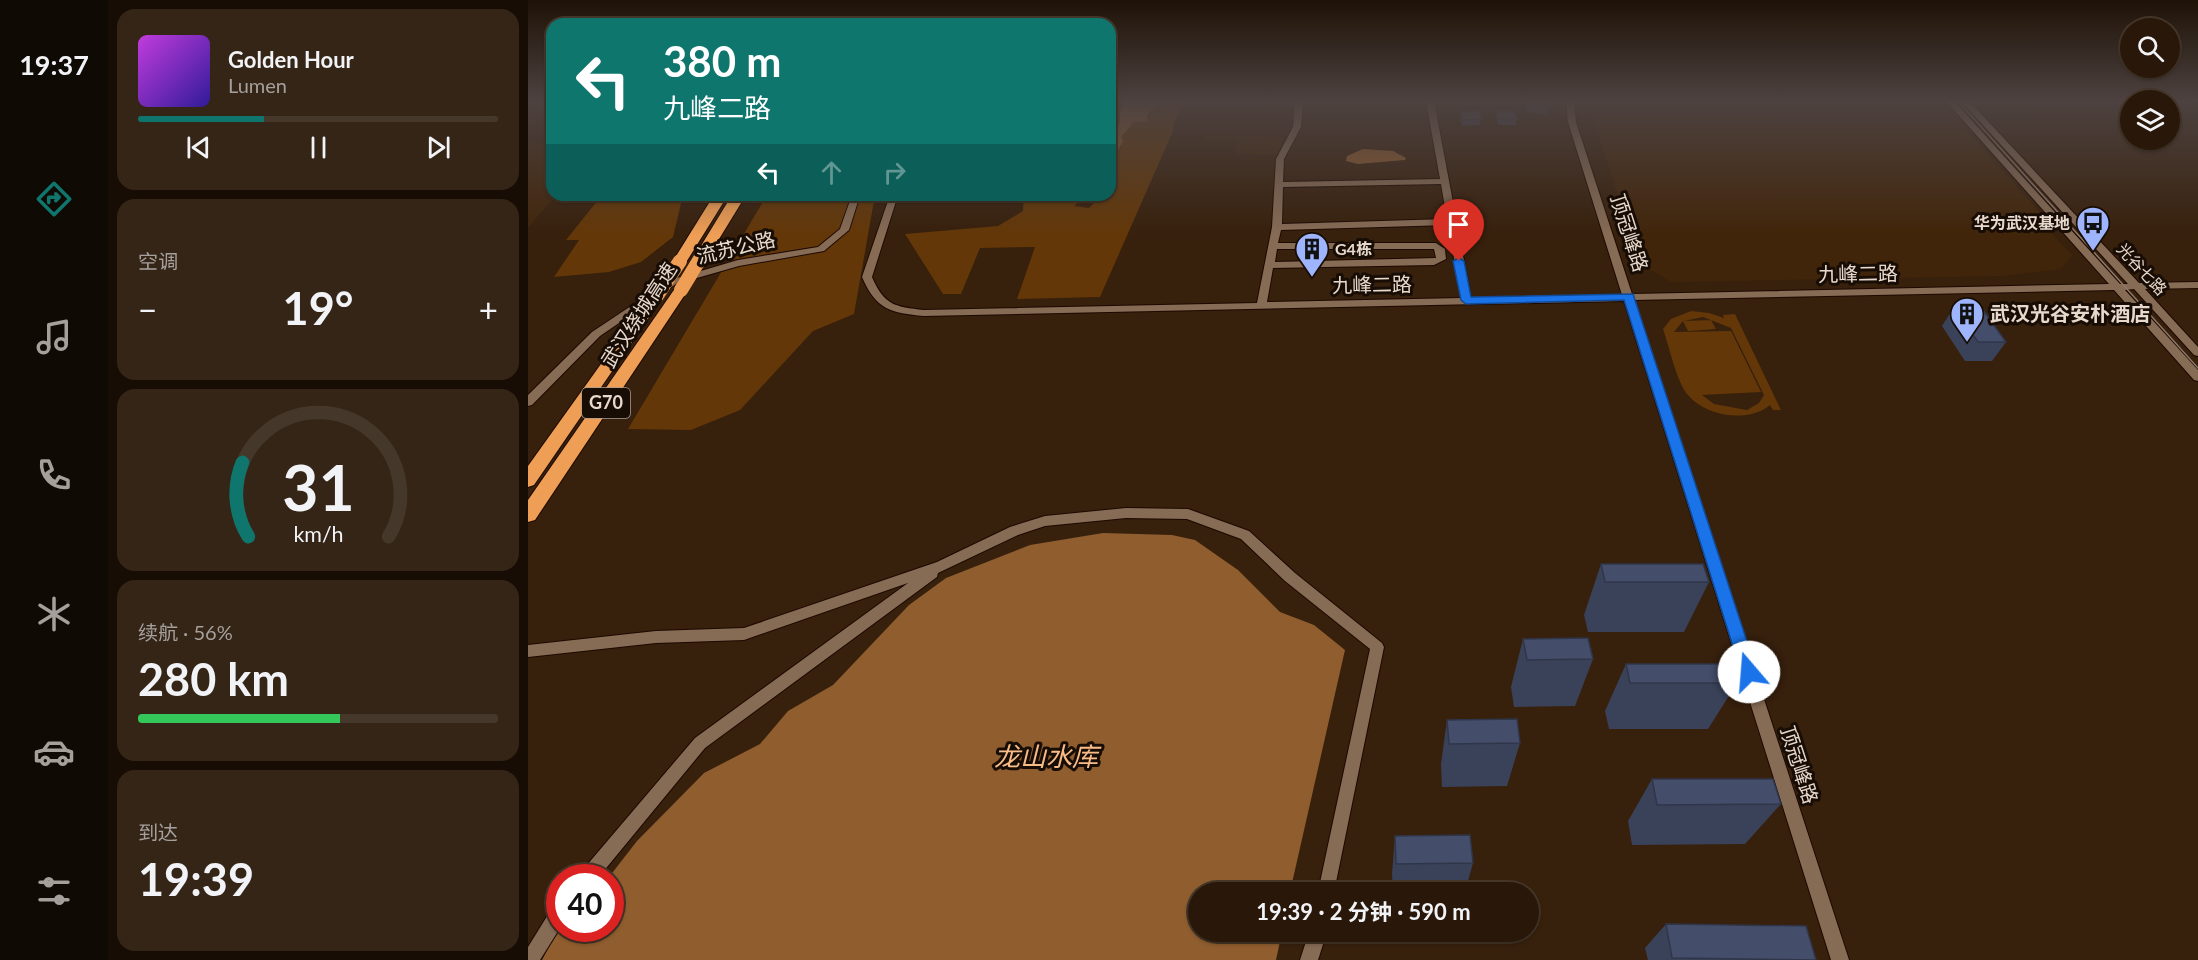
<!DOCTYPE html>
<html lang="zh">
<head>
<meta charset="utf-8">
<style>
	body { margin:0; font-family:Lato,"Noto Sans SC",sans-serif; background:#352517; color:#f1f3f6; height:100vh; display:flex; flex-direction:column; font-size:22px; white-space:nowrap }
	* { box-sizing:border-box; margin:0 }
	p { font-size:20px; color:#a5a09c }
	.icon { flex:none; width:33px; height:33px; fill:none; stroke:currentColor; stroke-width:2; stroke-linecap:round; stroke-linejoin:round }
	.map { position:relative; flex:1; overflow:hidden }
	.side { display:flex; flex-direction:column; gap:9px; padding:9px; background:#170d05; width:420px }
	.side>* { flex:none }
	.banner { position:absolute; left:18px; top:18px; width:570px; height:183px; border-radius:18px; box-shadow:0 2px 4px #0004,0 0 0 2px #45372a; background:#0f766e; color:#fff; overflow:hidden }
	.controls { position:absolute; left:1592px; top:18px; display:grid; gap:12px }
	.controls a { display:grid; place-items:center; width:60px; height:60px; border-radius:50%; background:#291809; box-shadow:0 2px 4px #0004,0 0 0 2px #45372a; font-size:30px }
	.speed { position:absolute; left:18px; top:864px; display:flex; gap:12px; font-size:30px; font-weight:700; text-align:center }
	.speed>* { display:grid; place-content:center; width:78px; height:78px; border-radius:50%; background:#291809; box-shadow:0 2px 4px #0004,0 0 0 2px #45372a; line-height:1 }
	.speed .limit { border:9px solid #d22; background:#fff; color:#111 }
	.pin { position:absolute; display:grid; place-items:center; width:51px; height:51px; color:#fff; margin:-62px -26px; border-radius:50% 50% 50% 0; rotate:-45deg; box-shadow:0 0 6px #0007 }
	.pin .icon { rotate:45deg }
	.me { position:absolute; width:66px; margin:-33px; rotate:342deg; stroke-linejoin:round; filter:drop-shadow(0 0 4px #0008) }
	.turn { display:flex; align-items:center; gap:21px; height:126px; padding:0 18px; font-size:27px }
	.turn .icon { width:78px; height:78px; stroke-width:2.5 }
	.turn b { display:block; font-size:42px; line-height:51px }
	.lanes { display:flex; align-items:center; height:57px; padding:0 18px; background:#0003; justify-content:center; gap:30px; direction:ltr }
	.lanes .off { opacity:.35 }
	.big { font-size:45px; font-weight:700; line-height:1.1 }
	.side .widget { flex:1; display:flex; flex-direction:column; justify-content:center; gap:9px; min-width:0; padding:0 21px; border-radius:18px; background:#352517 }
	.side .dial { align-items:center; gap:0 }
	.dial svg { height:156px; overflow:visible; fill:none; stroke:#45372a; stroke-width:7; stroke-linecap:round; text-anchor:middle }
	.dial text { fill:#f1f3f6; stroke:none }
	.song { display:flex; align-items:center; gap:18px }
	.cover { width:72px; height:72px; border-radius:9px; background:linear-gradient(135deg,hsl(290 70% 55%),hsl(250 70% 35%)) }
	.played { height:6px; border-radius:3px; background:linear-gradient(90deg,#0f766e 35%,#45372a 35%) }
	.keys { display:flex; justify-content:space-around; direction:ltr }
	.heat { display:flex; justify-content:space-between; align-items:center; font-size:33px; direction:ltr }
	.charge { height:9px; border-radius:4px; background:linear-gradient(90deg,#34c759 56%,#45372a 0) }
	.trip { position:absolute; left:660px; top:882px; width:351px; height:60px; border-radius:30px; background:#291809; box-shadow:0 2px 4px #0004,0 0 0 2px #45372a; font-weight:700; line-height:60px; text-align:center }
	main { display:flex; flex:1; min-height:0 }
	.tab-bar { display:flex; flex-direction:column; width:108px; justify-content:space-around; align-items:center; background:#100a04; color:#a5a09c }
	.tab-bar .icon { width:42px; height:42px }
	.tab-bar .active { color:#0f766e }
	.tab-bar b { font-size:27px; color:#f1f3f6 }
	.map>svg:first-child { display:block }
</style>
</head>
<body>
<main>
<nav class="tab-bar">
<b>19:37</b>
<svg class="icon active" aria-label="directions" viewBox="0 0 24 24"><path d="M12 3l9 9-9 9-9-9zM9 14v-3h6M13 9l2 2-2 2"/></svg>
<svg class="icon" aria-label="music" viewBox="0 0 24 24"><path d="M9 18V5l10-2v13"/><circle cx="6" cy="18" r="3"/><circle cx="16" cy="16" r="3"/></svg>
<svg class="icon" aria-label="phone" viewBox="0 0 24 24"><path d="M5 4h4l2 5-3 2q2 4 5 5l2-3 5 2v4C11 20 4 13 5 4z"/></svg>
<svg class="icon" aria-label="climate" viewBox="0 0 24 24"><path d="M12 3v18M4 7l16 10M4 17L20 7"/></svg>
<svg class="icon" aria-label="car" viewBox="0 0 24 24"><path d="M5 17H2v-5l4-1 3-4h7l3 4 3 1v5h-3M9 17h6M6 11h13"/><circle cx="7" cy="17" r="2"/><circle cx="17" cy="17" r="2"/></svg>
<svg class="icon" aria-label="filters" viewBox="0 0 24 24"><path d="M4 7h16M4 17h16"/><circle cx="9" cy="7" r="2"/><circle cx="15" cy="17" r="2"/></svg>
</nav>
<section class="side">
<div class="widget">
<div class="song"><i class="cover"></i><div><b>Golden Hour</b><p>Lumen</p></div></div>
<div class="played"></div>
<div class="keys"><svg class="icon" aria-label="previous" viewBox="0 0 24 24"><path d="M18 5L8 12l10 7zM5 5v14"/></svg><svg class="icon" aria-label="pause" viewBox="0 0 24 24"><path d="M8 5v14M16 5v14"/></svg><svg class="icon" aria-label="next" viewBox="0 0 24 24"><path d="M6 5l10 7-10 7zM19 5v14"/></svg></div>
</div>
<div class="widget"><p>空调</p>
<div class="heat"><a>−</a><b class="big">19°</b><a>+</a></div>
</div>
<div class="widget dial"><svg viewBox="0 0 100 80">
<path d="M14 69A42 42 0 1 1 86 69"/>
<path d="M14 69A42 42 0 0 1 11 31" stroke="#0f766e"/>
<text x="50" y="56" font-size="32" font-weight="700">31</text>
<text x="50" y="72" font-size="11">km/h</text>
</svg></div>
<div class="widget"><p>续航 · 56%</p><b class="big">280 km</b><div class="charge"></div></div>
<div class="widget"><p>到达</p><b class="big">19:39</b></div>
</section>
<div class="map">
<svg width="1670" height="960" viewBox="0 0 1670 960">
	<rect width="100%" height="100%" fill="#37200c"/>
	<g fill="#41250a">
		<polygon points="9,101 24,101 24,111 0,128 0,107"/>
		<polygon points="1059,101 1412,101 1517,218 1526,236 1544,255 1533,269 1473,276 1143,282 1121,269 1101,229"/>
		<polygon points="677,135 754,137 751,155 707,154 710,141 676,140"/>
		<polygon points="0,143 24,144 24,195 29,195 0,227"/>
	</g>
	<g fill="#633708" fill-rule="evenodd">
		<polygon points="582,101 599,101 592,112 592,123 582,130"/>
		<polygon points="627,101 656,101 646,124 645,131 572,297 489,299 507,247 452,248 433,294 415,294 377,234 470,226 495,211 496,195 558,195 546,206 561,208 574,195 582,195 582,165 593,145 592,137 606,122 618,118 630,103"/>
		<polygon points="74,195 155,195 145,237 113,262 81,272 26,277 51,240 38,240"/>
		<polygon points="239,195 347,195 326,314 285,331 212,410 163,430 100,429"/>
		<path d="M1163,311L1181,313L1196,318L1195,315L1207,314L1253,410H1245L1242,405C1221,423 1178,417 1160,395C1149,383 1141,346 1135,329L1143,319ZM1175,317L1203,328L1236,395L1231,403L1219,410L1186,404L1174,395L1233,392L1203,331L1146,332L1155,321L1160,331L1188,329L1183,320L1156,321Z"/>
	</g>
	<g fill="#8f5d2e">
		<polygon points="599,101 631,103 619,115 619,121 606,122 593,137 595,141 582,165 582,130 592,123 592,112"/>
		<polygon points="835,149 865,151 878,158 877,160 830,164 818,161 819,156"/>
		<polygon points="575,533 644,535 667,540 710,570 752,612 786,625 817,650 762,892 670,892 670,932 754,932 748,960 14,960 31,928 82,928 81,877 109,841 176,773 232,744 260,711 305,685 381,605 418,578 502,545"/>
	</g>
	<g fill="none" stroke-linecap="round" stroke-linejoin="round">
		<g stroke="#1d0900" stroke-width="2">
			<g id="minor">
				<path d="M767,101H775L773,127L756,159L755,182L912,179L898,101H906L943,298L1094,295L1040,122L1038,101H1046L1048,122L1104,294L1581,284L1418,101H1426L1592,284H1600L1433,101H1441L1611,283L1670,282V288L1617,289L1670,347V356L1666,355L1606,289L1597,290L1670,370V381L1666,380L1586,290L1106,300L1321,960H1303L1096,301L396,316C363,313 348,310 334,277L362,195H370L344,277C356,305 367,307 396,310L729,303L744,227L748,159L765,127ZM913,184L919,219L754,224L755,187ZM920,225L933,298L739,302L745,268L906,265L918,259L917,249L908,243H750L753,230ZM749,249H906L908,258L747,262Z"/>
				<polygon points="324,195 332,195 321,230 296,251 211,266 148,284 72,336 4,405 0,406 0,395 64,332 142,280 210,260 290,247 312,229"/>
				<polygon points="598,508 660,509 721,531 767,573 854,643 856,647 806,892 790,892 842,649 757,581 713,539 659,519 598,518 517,526 490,535 410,573 409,577 177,748 70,878 51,878 53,872 167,738 380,583 216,640 128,643 0,657 0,645 128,631 216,628 409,562 482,527 517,516"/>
				<polygon points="32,903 32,928 12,960 0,960 0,947 26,905"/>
				<polygon points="781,932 799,932 790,960 772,960"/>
			</g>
		</g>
		<g stroke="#1d0900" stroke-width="2">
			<g id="highway">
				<polygon points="186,195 200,195 157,264 147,264 145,261"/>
				<polygon points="204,195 218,195 180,257 170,257 168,254"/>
				<polygon points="153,285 160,290 7,520 0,522 0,500 148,287"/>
				<polygon points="128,292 135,297 6,485 0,487 0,466 123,294"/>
			</g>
		</g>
		<use href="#minor" fill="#866b55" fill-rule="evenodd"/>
		<use href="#highway" fill="#ee9e55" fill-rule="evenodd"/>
		<polyline stroke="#8d7a6a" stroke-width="1.5" points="1430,101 1670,368"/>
		<g stroke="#1d0900" stroke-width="14" stroke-linecap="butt">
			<g id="highway-bridge">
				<polyline points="153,290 175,254"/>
				<polyline points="128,297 152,261"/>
			</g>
		</g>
		<use href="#highway-bridge" stroke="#ee9e55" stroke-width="14"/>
	</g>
	<g fill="#3a425a">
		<polygon points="999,101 1023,101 1022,108 1019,115 997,111"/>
		<polygon points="968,111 989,119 988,125 970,125 968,117"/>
		<polygon points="933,112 953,119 952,125 934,126 932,118"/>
		<polygon points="1426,307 1478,342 1464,361 1437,361 1414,326"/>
		<polygon points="1073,564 1181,582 1156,632 1060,632 1056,615"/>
		<polygon points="995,639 1065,659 1047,706 986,707 983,687"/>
		<polygon points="1098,664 1209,683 1180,729 1081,729 1077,711"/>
		<polygon points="919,720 992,743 979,786 914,787 913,764"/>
		<polygon points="1124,779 1253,804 1217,844 1104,845 1100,821"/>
		<polygon points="867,836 945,863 937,892 865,892 864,874"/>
		<polygon points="1138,924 1288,960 1120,960 1117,948"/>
	</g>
	<polygon fill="#30364a" points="1023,101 1022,108 1019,115 1020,106"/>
	<g fill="#444d69" stroke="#30364a" stroke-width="1.5">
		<polygon points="999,101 1023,101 1020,106 998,102"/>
		<polygon points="951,111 953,119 935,120 933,112"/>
		<polygon points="968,111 986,111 989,119 970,119"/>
		<polygon points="1426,307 1453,307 1478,342 1450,342"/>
		<polygon points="1073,564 1175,564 1181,582 1077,582"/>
		<polygon points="1060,638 1065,659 999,660 995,639"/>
		<polygon points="1098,664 1203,664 1209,683 1102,683"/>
		<polygon points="989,719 992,743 921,744 919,720"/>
		<polygon points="1124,779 1245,779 1253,804 1129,805"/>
		<polygon points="942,835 945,863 868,864 867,836"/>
		<polygon points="1138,924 1278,926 1288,960 1144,958"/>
	</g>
	<linearGradient id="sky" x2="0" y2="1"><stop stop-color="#1e1207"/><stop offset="0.43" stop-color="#4d4240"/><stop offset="1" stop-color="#4d4240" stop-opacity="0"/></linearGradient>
	<rect width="1670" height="235" fill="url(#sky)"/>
	<polygon fill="#1a73e8" stroke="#114b97" stroke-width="1.5" points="931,258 936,261 943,297 1105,294 1229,672 1226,678 1221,680 1215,678 1213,672 1096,300 938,304 933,300 925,261"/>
	<defs>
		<g id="bus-pin" transform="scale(1.725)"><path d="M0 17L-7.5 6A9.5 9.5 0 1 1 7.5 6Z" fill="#9eb4fd" stroke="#170d05"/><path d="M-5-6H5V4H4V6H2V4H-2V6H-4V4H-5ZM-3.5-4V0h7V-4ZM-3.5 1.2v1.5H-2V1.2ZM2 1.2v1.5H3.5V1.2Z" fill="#111"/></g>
		<g id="building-pin" transform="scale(1.725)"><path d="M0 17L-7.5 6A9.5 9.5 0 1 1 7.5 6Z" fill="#9eb4fd" stroke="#170d05"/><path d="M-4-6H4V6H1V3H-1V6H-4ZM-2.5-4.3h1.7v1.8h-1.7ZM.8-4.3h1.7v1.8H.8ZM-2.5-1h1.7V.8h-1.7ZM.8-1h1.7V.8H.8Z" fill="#111"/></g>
	</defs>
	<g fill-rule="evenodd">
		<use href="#bus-pin" x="1565" y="223"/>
		<use href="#building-pin" x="784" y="249"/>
		<use href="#building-pin" x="1439" y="314"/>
	</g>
	<g text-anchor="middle" stroke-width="6" stroke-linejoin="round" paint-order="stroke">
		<g font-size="16" font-weight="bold" fill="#e8d9cd" stroke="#170d05" text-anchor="end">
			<text x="1542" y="229">华为武汉基地</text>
			<text x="807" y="255" text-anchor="start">G4栋</text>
		</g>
		<g font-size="16" fill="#e8d9cd" stroke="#170d05">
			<text transform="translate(1614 269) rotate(47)" y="6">光谷七路</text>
		</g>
		<rect fill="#170d05" stroke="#a99c91" stroke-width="1.5" x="54" y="388" width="48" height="30" rx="4.5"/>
		<g font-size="18" font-weight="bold" fill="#e8d9cd">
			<text x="78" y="409">G70</text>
		</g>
		<g font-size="20" fill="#e8d9cd" stroke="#170d05">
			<text transform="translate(1101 233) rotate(72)" y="7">顶冠峰路</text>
			<text transform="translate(208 248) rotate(-13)" y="7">流苏公路</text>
			<text transform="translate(1330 274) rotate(-1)" y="7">九峰二路</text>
			<text transform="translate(844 285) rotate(-1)" y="7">九峰二路</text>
			<text transform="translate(111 315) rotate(-57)" y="7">武汉绕城高速</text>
			<text transform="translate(1271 765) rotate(72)" y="7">顶冠峰路</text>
		</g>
		<g font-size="20" font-weight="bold" fill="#e8d9cd" stroke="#170d05" text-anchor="start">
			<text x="1462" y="321">武汉光谷安朴酒店</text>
		</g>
		<g font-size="26" font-style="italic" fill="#f9bc89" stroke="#170d05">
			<text x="518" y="766">龙山水库</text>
		</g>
	</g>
</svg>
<div class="controls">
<a><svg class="icon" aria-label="search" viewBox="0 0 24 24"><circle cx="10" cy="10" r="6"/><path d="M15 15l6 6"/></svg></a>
<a><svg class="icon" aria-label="layers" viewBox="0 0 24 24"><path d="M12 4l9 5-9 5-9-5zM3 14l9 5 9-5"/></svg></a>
</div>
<div class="speed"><div class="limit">40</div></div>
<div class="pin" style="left:931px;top:261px;background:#d93025"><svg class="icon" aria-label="arrive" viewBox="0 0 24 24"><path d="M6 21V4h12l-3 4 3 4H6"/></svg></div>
<svg class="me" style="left:1221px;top:672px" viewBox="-20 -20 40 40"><circle r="19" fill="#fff"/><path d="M0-13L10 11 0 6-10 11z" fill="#1a73e8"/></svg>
<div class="trip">19:39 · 2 分钟 · 590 m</div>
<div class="banner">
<div class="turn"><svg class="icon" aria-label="left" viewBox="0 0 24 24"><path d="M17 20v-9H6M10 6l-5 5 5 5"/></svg><div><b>380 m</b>九峰二路</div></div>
<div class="lanes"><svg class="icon" aria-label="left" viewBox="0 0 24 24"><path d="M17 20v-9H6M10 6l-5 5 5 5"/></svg><svg class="icon off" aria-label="ahead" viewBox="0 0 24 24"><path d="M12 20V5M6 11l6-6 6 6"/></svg><svg class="icon off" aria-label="right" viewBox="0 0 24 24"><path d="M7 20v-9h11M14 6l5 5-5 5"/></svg></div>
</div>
</div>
</main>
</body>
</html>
